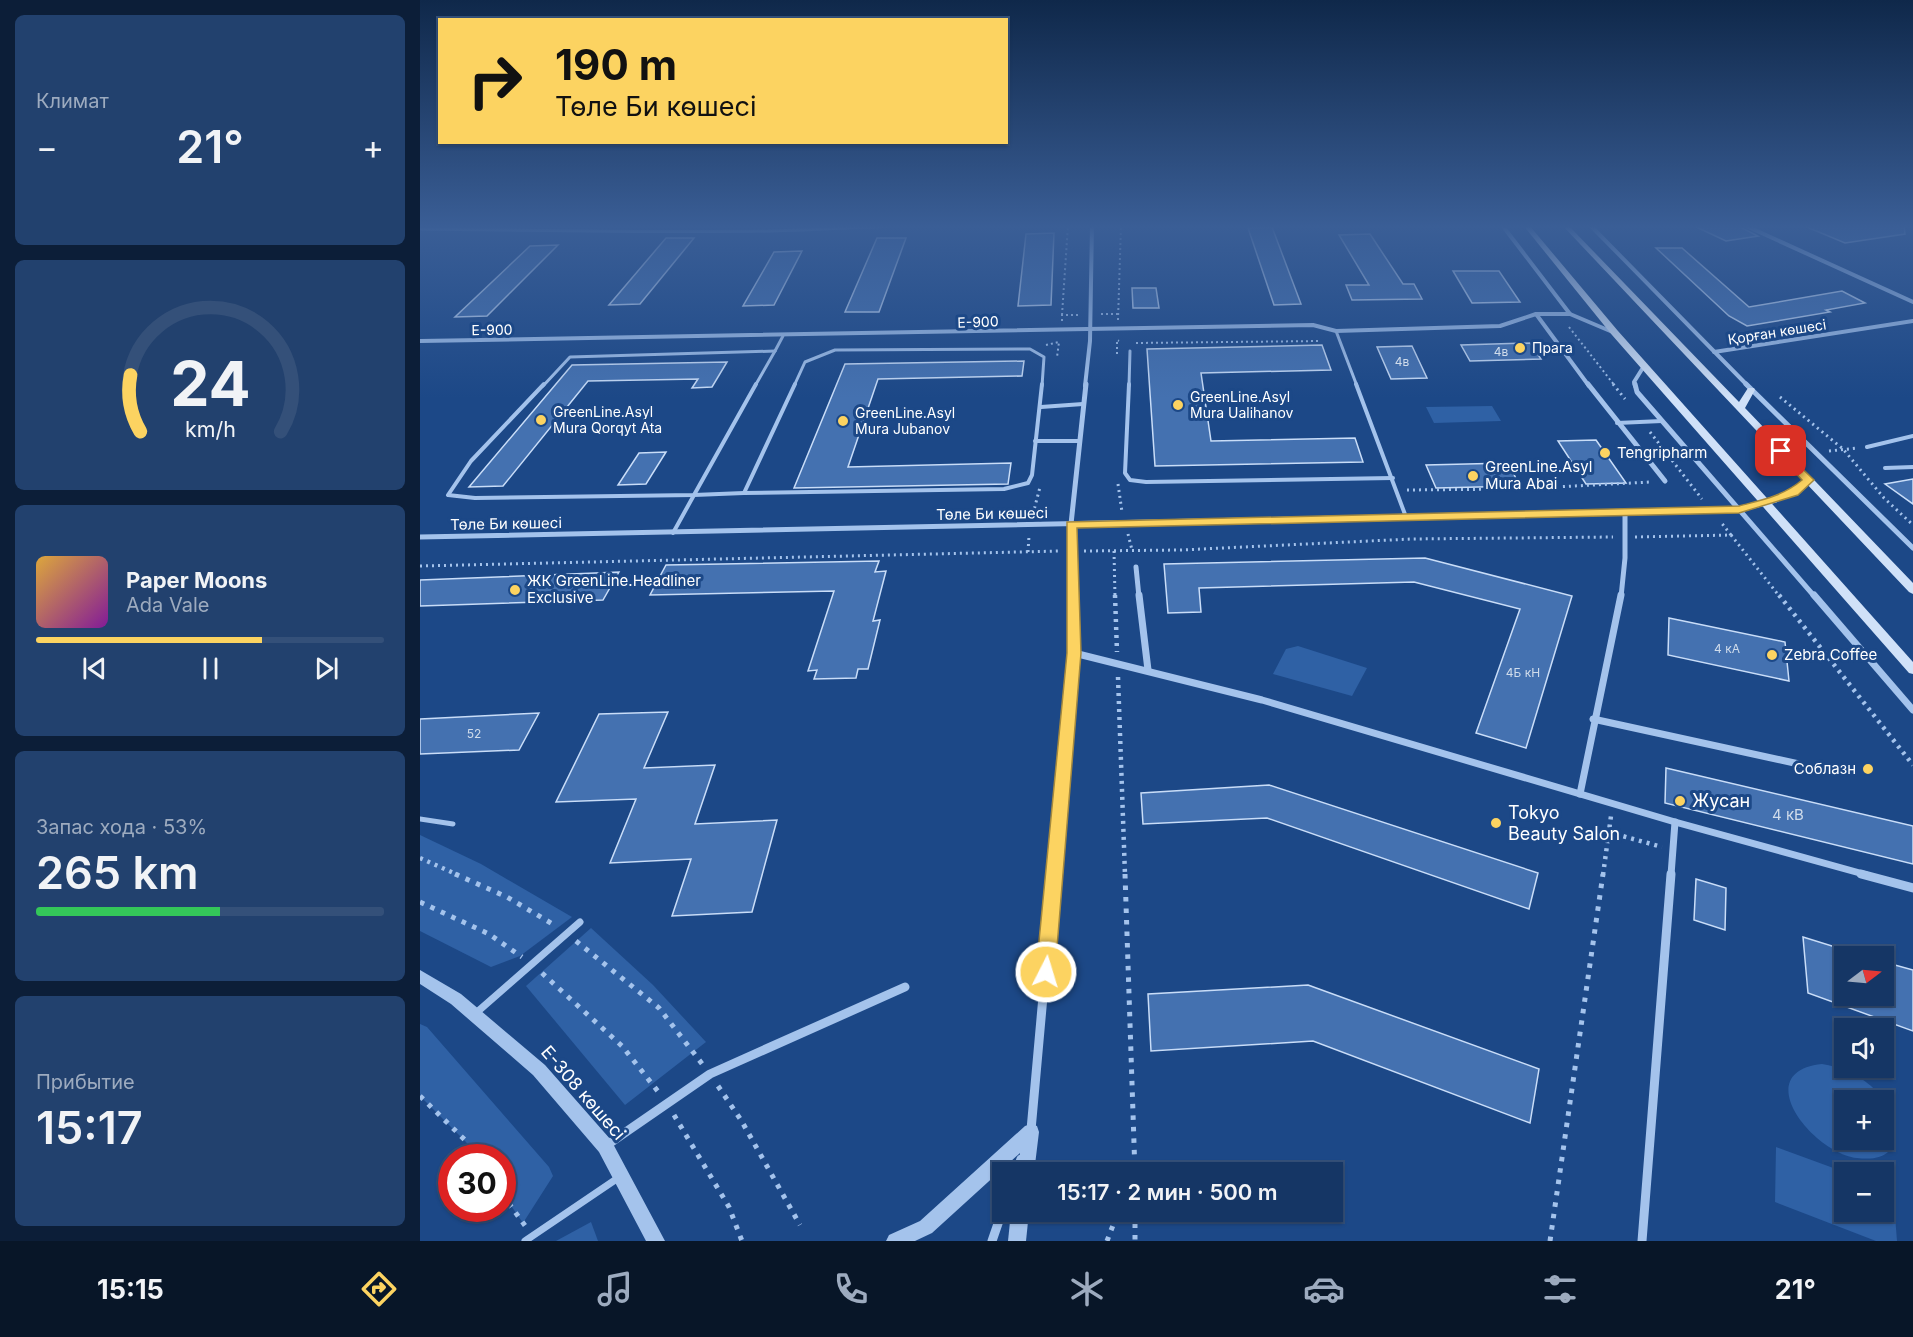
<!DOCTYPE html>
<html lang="ru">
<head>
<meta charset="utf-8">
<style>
	body { margin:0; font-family:Inter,sans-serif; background:#22416e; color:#f1f3f6; height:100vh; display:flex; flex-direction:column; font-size:22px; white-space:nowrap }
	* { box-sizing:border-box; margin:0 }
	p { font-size:20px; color:#9dabbf }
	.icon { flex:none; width:33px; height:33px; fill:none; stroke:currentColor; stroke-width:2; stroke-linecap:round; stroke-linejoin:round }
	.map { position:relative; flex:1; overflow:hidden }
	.drawer { display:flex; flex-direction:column; gap:15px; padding:15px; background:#0c1e38; width:420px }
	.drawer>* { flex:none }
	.banner { position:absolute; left:18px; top:18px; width:570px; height:126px; border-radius:0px; box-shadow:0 2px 4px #0004,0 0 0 2px #345079; background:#fcd361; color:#111; overflow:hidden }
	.needle { width:39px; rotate:74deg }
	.buttons { position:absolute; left:1414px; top:946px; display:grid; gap:12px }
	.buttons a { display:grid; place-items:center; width:60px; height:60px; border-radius:0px; background:#153665; box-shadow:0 2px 4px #0004,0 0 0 2px #345079; font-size:30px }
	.speed { position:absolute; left:18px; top:1144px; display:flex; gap:12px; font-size:30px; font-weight:700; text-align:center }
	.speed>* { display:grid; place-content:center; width:78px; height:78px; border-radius:50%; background:#153665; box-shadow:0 2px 4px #0004,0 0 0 2px #345079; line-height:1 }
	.speed .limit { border:9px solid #d22; background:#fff; color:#111 }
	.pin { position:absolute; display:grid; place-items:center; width:51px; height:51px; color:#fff; margin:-26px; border-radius:12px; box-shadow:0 3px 9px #0006 }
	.me { position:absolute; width:66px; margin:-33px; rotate:5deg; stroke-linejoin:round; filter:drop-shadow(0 0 4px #0008) }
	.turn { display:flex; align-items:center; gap:21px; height:126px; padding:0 18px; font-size:27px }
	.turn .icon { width:78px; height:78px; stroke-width:2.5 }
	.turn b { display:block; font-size:42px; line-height:51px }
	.big { font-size:45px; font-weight:600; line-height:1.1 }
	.drawer .widget { flex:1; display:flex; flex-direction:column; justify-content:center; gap:9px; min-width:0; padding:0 21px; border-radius:9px; background:#22416e }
	.drawer .dial { align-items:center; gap:0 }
	.dial svg { height:156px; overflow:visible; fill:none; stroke:#345079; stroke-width:7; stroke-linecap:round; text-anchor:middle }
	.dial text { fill:#f1f3f6; stroke:none }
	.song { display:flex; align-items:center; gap:18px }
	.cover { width:72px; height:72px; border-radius:9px; background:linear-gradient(135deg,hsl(40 70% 55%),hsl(290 70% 35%)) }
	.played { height:6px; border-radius:3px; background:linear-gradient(90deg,#fcd361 65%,#345079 65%) }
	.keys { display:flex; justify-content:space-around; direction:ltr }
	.heat { display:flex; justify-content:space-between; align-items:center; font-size:33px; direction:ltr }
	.charge { height:9px; border-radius:4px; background:linear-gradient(90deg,#34c759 53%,#345079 0) }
	.trip { position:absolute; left:572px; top:1162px; width:351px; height:60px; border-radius:0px; background:#153665; box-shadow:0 2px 4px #0004,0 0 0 2px #345079; font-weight:600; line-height:60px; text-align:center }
	.dock { display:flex; height:96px; justify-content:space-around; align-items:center; background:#081628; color:#9dabbf }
	.dock .icon { width:42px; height:42px }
	.dock .on { color:#fcd361 }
	.dock b { font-size:27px; color:#f1f3f6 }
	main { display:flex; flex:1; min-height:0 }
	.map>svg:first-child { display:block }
</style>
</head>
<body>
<main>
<section class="drawer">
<div class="widget"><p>Климат</p>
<div class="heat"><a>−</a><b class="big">21°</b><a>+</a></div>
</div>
<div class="widget dial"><svg viewBox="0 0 100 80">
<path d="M14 69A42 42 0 1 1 86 69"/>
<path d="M14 69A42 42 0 0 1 9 40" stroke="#fcd361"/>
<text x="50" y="56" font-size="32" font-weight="700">24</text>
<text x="50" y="72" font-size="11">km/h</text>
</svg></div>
<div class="widget">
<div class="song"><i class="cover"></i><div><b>Paper Moons</b><p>Ada Vale</p></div></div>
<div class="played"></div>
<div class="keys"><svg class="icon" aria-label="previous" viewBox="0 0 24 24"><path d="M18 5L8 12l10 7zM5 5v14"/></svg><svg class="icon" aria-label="pause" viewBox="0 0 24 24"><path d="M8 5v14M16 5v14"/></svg><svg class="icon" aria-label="next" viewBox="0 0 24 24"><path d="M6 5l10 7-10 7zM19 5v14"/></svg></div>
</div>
<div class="widget"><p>Запас хода · 53%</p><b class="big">265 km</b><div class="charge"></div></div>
<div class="widget"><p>Прибытие</p><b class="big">15:17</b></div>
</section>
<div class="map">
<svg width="1493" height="1241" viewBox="0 0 1493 1241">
	<rect width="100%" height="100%" fill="#1c4887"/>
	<g fill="#2f61a5" fill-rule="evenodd">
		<polygon points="1072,406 1081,421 1014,423 1006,407"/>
		<polygon points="878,646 947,668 932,696 853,674 866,649"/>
		<polygon points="0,835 61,864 152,917 100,956 71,967 0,931"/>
		<polygon points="171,928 233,985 286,1042 205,1105 106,986"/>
		<polygon points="0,1024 7,1027 129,1167 133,1176 103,1223 83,1194 82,1158 58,1158 46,1142 0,1096"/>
		<path d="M1402,1064C1420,1067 1436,1073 1451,1086C1480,1111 1492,1165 1437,1158C1393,1153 1328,1072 1402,1064ZM1425,1101H1464V1140H1425Z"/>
		<polygon points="1356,1147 1427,1173 1425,1212 1464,1212 1464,1187 1473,1190 1477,1241 1456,1241 1355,1202"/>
		<polygon points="171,1222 178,1241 136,1241"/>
	</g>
	<g fill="#4471b0" stroke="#c9ddf8" stroke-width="1.5">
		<polygon points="1272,225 1320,225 1322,228 1338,236 1306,241"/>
		<polygon points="1382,225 1484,225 1485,234 1425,243"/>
		<polygon points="852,227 881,304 854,305 828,228"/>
		<polygon points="634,233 631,305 598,306 606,234"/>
		<polygon points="950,234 983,284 994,284 1002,299 932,300 926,285 949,285 919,235"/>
		<polygon points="246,238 274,238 220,304 189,305"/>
		<polygon points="457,238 486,238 459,312 425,312"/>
		<polygon points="138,245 67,316 35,317 110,246"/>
		<polygon points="1236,248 1262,248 1329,307 1422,291 1445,303 1406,310 1410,312 1327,326 1309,316"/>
		<polygon points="382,251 354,305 323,306 354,252"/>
		<polygon points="1033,271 1079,271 1100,302 1052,303"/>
		<polygon points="712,288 736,288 739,308 713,308"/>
		<polygon points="1110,343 1121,359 1050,361 1041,345"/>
		<polygon points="902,345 911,370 781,373 791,441 935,438 943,462 735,466 727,349"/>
		<polygon points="992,346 1007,378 971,379 957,347"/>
		<polygon points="604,361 602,376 458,379 428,467 591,463 588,484 374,488 425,364"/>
		<polygon points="307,362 292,387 272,388 278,379 168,381 83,486 49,487 152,365"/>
		<polygon points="1176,440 1206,483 1166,484 1138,441"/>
		<polygon points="246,452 226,484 198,485 219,453"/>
		<polygon points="1088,463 1100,486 1016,488 1006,465"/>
		<polygon points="1493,479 1493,504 1465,484"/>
		<polygon points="1005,558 1152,596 1106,748 1056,733 1100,609 994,582 779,588 781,612 748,613 744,564"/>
		<polygon points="459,561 455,572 466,571 453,621 460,620 448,669 438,669 436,678 394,679 397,670 388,671 414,591 230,595 246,565"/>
		<polygon points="199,572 183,600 0,606 0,580"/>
		<polygon points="1249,618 1365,642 1369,681 1248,655"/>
		<polygon points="248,712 224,768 295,765 275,824 357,820 332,912 252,916 271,859 190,863 216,799 136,802 179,714"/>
		<polygon points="119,713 99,750 0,754 0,719"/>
		<polygon points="1246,768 1493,826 1493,864 1245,803"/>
		<polygon points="849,785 1118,873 1109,909 847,818 723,824 721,793"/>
		<polygon points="1276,879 1306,888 1305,930 1274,920"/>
		<polygon points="1383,937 1425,950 1425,996 1464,996 1464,962 1493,970 1493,1031 1388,993"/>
		<polygon points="888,985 1119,1069 1110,1123 893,1041 731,1051 728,994"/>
	</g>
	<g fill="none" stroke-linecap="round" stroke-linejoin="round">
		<g stroke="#a4c3ec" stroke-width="2" stroke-dasharray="2 3" stroke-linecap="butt">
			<polyline points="681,314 699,314"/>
			<polyline points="642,315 648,225"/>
			<polyline points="698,320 701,225"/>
			<polyline points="642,321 642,315 659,315"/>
			<polyline points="1149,327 1195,386"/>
			<polyline points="716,343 901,341"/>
			<polyline points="626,345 639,342 637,357"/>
			<polyline points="697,354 697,340 699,341"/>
		</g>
		<g stroke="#a4c3ec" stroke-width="3" stroke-dasharray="2 4" stroke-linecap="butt">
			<polyline points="1193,384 1205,399"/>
			<polyline points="1360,397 1423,449 1464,498 1493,525"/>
			<polyline points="1230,432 1282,499"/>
			<polyline points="1409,451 1438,448"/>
			<polyline points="698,484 702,512"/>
			<polyline points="987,490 1097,489 1231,482"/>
			<polyline points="613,514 620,487"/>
			<polyline points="708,534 712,550"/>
			<polyline points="1311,535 1360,597"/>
			<polyline points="1215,537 1311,535 1300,521"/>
			<polyline points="664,551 761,550 991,539 1193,537"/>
			<polyline points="694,551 695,597"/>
			<polyline points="608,552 609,536"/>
			<polyline points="0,566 641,551"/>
		</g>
		<g stroke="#a4c3ec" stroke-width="4.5" stroke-dasharray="3 5" stroke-linecap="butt">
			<polyline points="695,595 697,652"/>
			<polyline points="1359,595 1493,765"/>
			<polyline points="698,677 705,875"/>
			<polyline points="1188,832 1242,847"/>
			<polyline points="0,858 38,875"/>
			<polyline points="1183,875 1191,816"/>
		</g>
		<g stroke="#a4c3ec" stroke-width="5" stroke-dasharray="4.5 7" stroke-linecap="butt">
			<polyline points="35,874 87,897 136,926"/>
			<polyline points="705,874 715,1173"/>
			<polyline points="0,902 69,934 102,957"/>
			<polyline points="156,941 239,1008 283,1065"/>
			<polyline points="122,973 202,1046 240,1094"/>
			<polyline points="298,1086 321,1120 380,1225"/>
			<polyline points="0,1096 47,1142 58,1158"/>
			<polyline points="254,1115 309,1207 322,1241"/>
			<polyline points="82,1194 106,1227"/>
			<polyline points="715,1212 715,1241"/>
			<polyline points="687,1241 698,1212"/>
			<polyline points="1130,1241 1183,874"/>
		</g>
		<g stroke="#a4c3ec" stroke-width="3">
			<path d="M0,229C117,230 233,233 350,231C408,230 464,225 522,225"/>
			<polyline points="916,331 937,386"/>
			<polyline points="355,351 363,336"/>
			<polyline points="123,386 150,357 355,351"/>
			<polyline points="335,386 355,351"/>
			<polyline points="374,386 385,362 415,350 610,349 624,357 622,386"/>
			<polyline points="709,386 710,351"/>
		</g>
		<g stroke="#a4c3ec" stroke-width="4">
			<polyline points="124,384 51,461 28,495 55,498 274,495 336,384"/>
			<polyline points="375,384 324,493 584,489 608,483 612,475 622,384"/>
			<polyline points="709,384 705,473 710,480 726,482 973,478"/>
			<polyline points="936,384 986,517"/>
			<polyline points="621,407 663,404"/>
			<polyline points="1197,423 1242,421"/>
			<polyline points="615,441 659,441"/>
			<polyline points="1447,447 1493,436"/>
			<polyline points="1465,468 1493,467"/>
			<polyline points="253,533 274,495 324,493"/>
		</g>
		<polyline stroke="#a4c3ec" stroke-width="5" points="0,819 33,824"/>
		<g stroke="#a4c3ec" stroke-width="7">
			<polyline points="56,1013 160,922"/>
			<polyline points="105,1241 198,1178"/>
		</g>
		<g stroke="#a4c3ec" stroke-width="4">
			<polyline points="1082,225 1150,314 1195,333"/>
			<polyline points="1170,225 1328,386"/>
			<polyline points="1324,225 1493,302"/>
			<polyline points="1116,314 1169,386"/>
			<polyline points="0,341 893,325 916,331 1080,326 1116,314 1150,314"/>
			<polyline points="1294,352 1493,321"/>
			<polyline points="665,386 670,341 672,225"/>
			<polyline points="1215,386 1214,382 1224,366"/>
		</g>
		<g stroke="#a4c3ec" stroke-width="5">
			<polyline points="1168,384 1245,481"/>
			<polyline points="1215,384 1217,392 1395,597"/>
			<polyline points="1326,384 1493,548"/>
			<polyline points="0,537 1319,510 1356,500 1388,480"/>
			<polyline points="716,567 719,597"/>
			<polyline points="653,597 651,524 666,384"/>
			<polyline points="1201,597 1205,558 1205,512"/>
		</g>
		<g stroke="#a4c3ec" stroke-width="7">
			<polyline points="719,595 728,670"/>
			<polyline points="1394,595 1493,710"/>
			<polyline points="654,653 842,700 1255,822 1447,875"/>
			<polyline points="1173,719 1379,764"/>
			<polyline points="1160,794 1201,595"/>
			<polyline points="634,875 654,653 653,595"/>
			<polyline points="1251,875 1255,822"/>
		</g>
		<g stroke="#a4c3ec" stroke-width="9">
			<polyline points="1441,874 1493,888"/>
			<polyline points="611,1130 634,874"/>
			<polyline points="187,1145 290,1074 485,987"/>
			<polyline points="596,1173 601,1159"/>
			<polyline points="572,1241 582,1212"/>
			<polyline points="1222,1241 1251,874"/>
		</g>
		<g fill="#a4c3ec" fill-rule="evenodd">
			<polygon points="0,970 41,994 125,1065 191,1140 245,1241 226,1241 179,1152 113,1075 31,1004 0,984"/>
			<polygon points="611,1124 617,1126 619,1132 614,1173 598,1173 600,1153 512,1233 495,1241 466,1241 469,1235 500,1221 605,1126"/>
			<polygon points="591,1212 609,1212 606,1241 588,1241"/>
		</g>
		<g fill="#d0e1f8" fill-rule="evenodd">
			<polygon points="1103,225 1109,225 1198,331 1493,662 1493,674 1489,673 1192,335"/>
			<polygon points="1142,225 1148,225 1319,402 1328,388 1334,388 1335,390 1325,408 1493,583 1493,594 1489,592"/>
			<polygon points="1163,225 1172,225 1175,227 1172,229"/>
		</g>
	</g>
	<linearGradient id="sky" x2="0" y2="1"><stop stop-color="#0f284a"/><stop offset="0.57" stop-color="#3a5e96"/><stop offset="1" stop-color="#3a5e96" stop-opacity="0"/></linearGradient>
	<rect width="1493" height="398" fill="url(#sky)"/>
	<path fill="#fcd361" stroke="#a4893f" stroke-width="1.5" d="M1361,448L1394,480L1378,495L1319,513L657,528L661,653L635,972L632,978L626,981L619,978L616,972L647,653V522L1319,506C1342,500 1363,496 1382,480L1355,451Z"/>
	<g fill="#fcd361" stroke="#1c4887" stroke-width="2">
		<circle cx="1100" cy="348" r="6"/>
		<circle cx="758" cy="405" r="6"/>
		<circle cx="121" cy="420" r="6"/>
		<circle cx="423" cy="421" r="6"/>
		<circle cx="1185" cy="453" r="6"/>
		<circle cx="1053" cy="476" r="6"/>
		<circle cx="95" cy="590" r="6"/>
		<circle cx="1352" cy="655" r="6"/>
		<circle cx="1448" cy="769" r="6"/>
		<circle cx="1260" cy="801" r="6"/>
		<circle cx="1076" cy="823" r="6"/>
	</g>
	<g text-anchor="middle" stroke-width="6" stroke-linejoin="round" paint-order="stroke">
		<g font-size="12" fill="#d0dceb">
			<text x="1081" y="356">4в</text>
			<text x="982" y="366">4в</text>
			<text x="1307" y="653">4 кА</text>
			<text x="1103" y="677">4Б кН</text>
			<text x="54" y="738">52</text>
		</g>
		<g font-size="14" fill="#fff" stroke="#1c4887">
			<text transform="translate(558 322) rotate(-2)" y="5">E-900</text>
			<text transform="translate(72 330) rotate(-1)" y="5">E-900</text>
			<text transform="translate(1357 332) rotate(-9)" y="5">Қорған көшесі</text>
		</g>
		<g font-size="14" fill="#fff" stroke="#1c4887" text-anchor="start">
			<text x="1112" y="353">Прага</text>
			<text x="770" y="402">GreenLine.Asyl<tspan x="770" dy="16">Mura Ualihanov</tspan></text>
			<text x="133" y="417">GreenLine.Asyl<tspan x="133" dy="16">Mura Qorqyt Ata</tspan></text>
			<text x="435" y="418">GreenLine.Asyl<tspan x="435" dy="16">Mura Jubanov</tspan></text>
		</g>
		<g font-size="15" fill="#fff" stroke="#1c4887" text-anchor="start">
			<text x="1197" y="458">Tengripharm</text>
			<text x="1065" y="472">GreenLine.Asyl<tspan x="1065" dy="17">Mura Abai</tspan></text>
			<text x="107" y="586">ЖК GreenLine.Headliner<tspan x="107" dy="17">Exclusive</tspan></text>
			<text x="1364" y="660">Zebra Coffee</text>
			<text x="1436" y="774" text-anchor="end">Соблазн</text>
		</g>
		<g font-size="15" fill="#fff" stroke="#1c4887">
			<text transform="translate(572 514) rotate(-1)" y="5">Төле Би көшесі</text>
			<text transform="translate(86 524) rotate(-1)" y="5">Төле Би көшесі</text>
		</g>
		<g font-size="15" fill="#d0dceb">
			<text x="1368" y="820">4 кВ</text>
		</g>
		<g font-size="18" fill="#fff" stroke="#1c4887" text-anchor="start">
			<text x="1272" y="807">Жусан</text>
			<text x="1088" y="819">Tokyo<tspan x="1088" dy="21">Beauty Salon</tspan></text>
		</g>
		<g font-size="18" fill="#fff" stroke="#1c4887">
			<text transform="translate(163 1093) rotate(49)" y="6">Е-308 көшесі</text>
		</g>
	</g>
</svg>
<div class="buttons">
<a><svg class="needle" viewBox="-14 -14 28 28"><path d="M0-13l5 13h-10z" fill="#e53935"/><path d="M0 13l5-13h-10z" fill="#9dabbf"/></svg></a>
<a><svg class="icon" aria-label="sound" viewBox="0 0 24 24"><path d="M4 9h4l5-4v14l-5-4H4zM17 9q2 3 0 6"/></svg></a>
<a>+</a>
<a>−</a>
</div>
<div class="speed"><div class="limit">30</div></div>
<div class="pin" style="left:1361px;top:451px;background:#d93025"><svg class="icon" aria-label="arrive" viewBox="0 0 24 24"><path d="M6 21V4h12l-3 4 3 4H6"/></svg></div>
<svg class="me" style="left:626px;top:972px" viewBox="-20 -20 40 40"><circle r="17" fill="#fcd361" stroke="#fff" stroke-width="3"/><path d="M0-11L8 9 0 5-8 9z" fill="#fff"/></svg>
<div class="trip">15:17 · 2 мин · 500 m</div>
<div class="banner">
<div class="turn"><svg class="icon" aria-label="right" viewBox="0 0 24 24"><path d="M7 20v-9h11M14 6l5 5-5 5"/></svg><div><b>190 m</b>Төле Би көшесі</div></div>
</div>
</div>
</main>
<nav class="dock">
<b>15:15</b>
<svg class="icon on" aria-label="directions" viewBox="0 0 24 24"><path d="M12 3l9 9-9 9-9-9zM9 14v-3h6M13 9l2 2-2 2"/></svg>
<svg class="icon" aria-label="music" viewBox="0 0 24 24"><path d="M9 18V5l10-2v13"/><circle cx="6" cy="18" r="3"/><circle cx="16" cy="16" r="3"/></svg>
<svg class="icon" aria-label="phone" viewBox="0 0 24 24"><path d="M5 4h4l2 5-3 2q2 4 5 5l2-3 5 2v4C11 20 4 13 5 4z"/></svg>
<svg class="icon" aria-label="climate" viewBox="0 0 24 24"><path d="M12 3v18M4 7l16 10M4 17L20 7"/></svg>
<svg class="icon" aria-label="car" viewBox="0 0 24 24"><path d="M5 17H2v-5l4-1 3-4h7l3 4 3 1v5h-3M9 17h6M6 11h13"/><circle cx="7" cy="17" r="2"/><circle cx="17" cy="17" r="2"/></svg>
<svg class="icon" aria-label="filters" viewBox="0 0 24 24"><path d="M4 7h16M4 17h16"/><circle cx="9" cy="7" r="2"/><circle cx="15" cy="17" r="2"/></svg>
<b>21°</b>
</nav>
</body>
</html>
